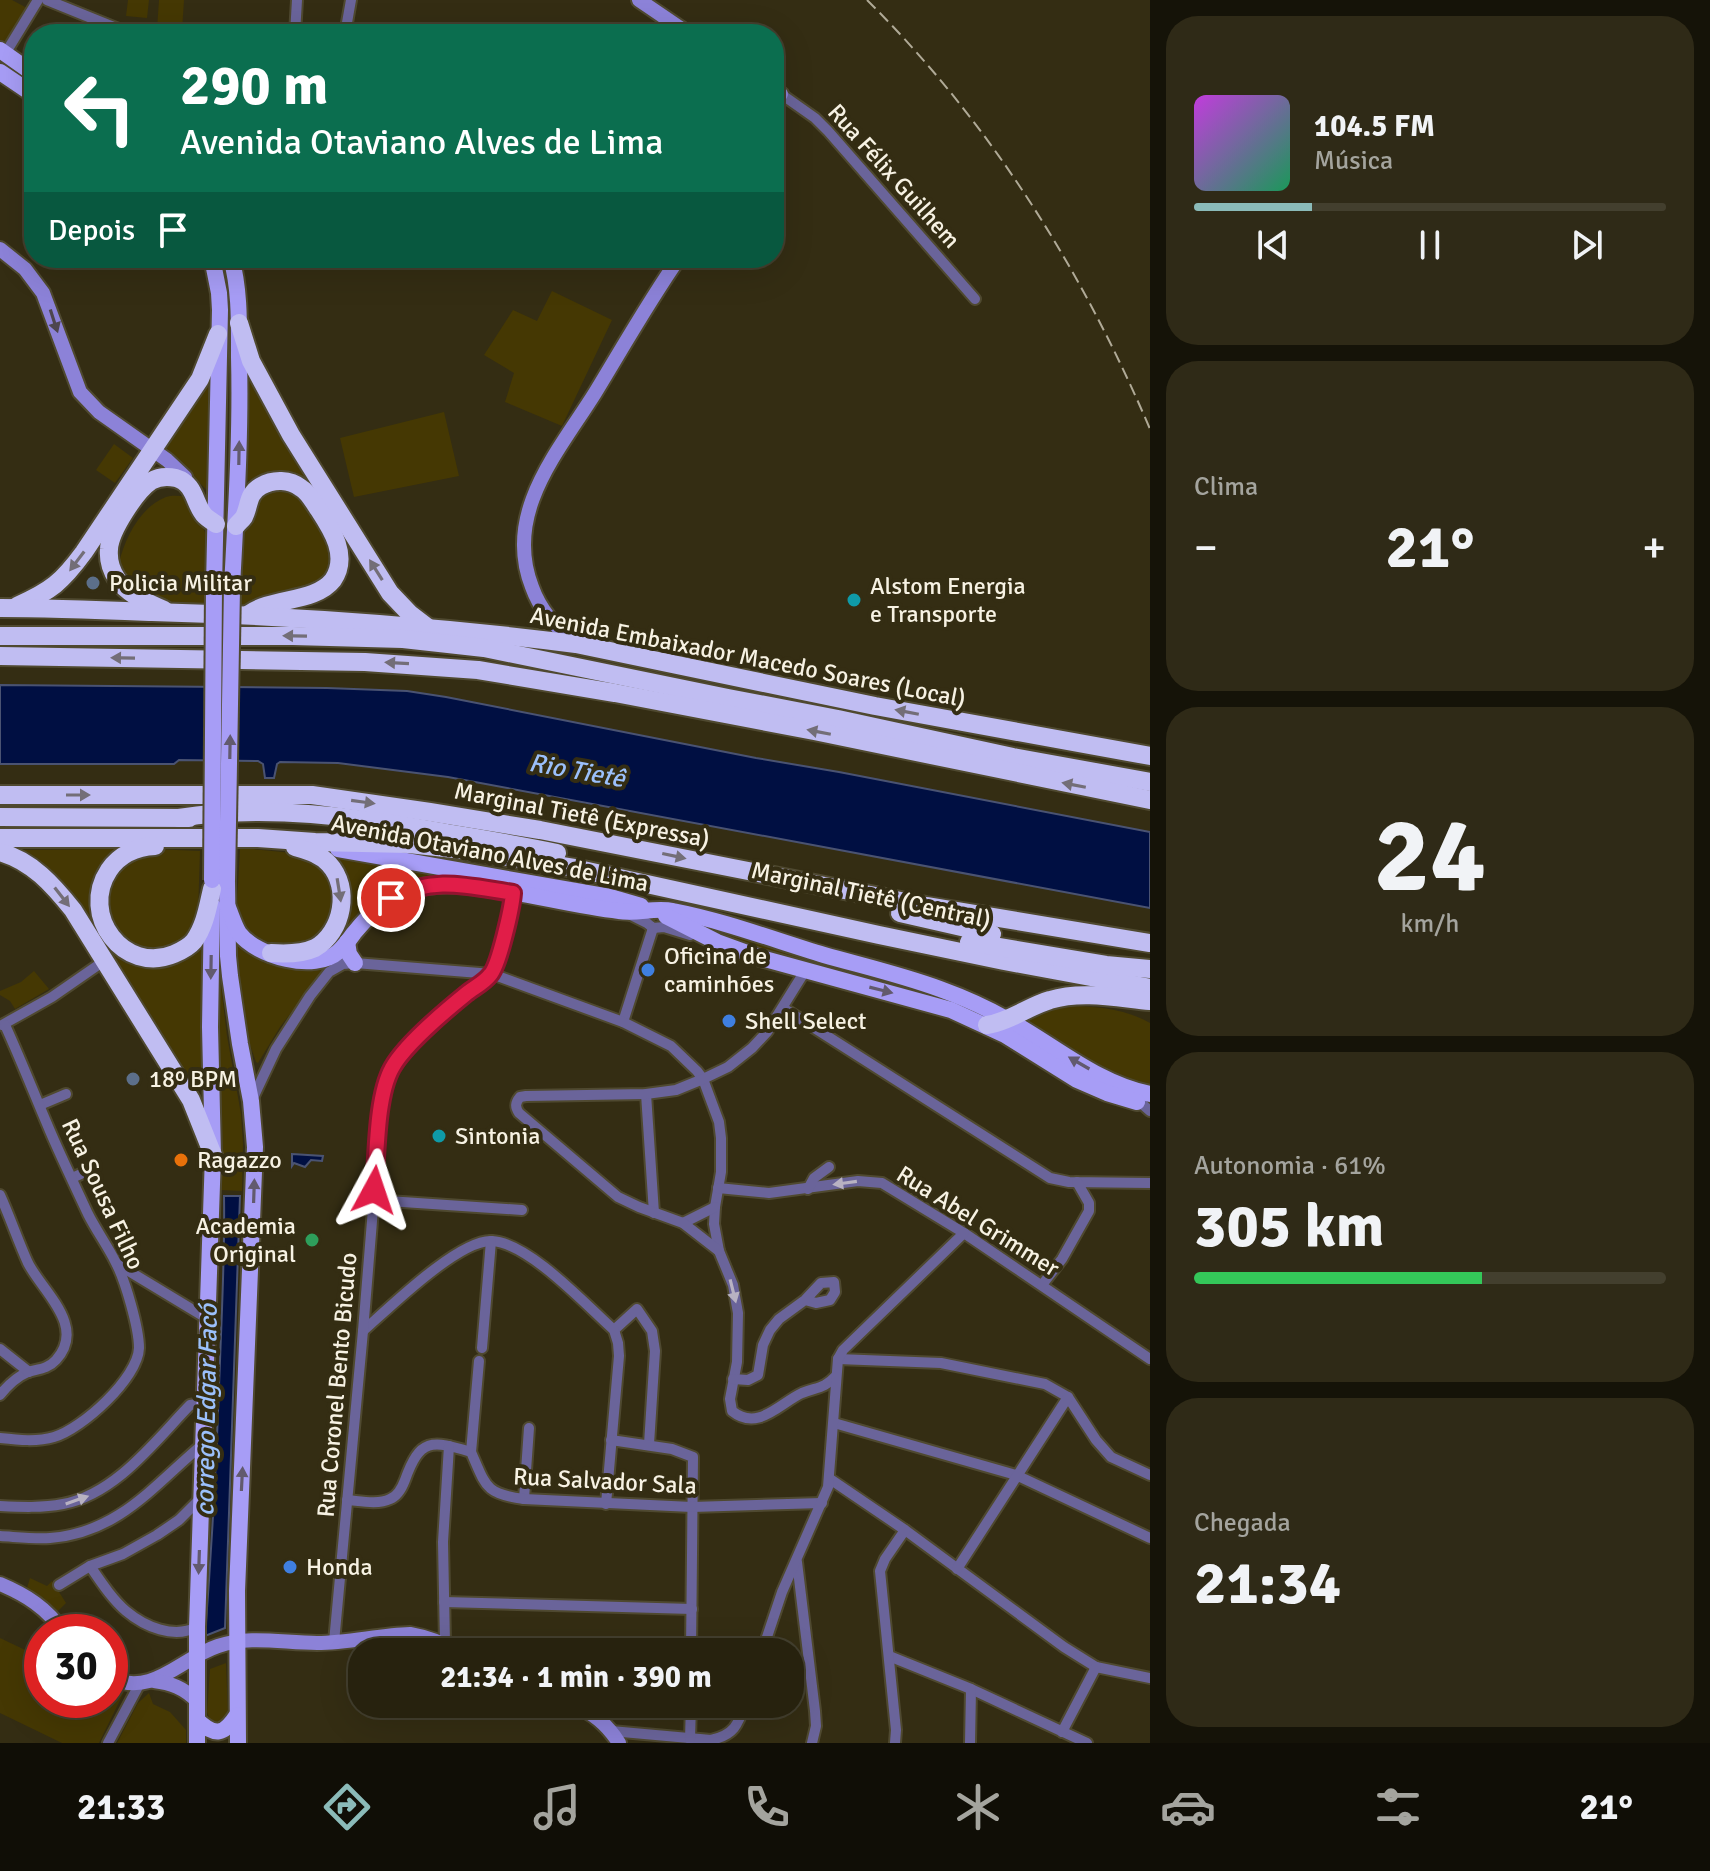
<!DOCTYPE html>
<html lang="pt">
<head>
<meta charset="utf-8">
<style>
	body { margin:0; font-family:Signika,sans-serif; background:#2f2a17; color:#f1f3f6; height:100vh; display:flex; flex-direction:column; font-size:30px; white-space:nowrap }
	* { box-sizing:border-box; margin:0 }
	p { font-size:26px; color:#a4a49e }
	.icon { flex:none; width:44px; height:44px; fill:none; stroke:currentColor; stroke-width:2; stroke-linecap:round; stroke-linejoin:round }
	.map { position:relative; flex:1; overflow:hidden }
	.side { display:flex; flex-direction:column; gap:16px; padding:16px; background:#151308; width:560px }
	.side>* { flex:none }
	.banner { position:absolute; left:24px; top:24px; width:760px; height:244px; border-radius:32px; box-shadow:0 8px 32px #0002,0 0 0 2px #433f2e; background:#0b6e4f; color:#fff; overflow:hidden }
	.speed { position:absolute; left:24px; top:1614px; display:flex; gap:16px; font-size:40px; font-weight:700; text-align:center }
	.speed>* { display:grid; place-content:center; width:104px; height:104px; border-radius:50%; background:#27220e; box-shadow:0 8px 32px #0002,0 0 0 2px #433f2e; line-height:1 }
	.speed .limit { border:12px solid #d22; background:#fff; color:#111 }
	.pin { position:absolute; display:grid; place-items:center; width:68px; height:68px; color:#fff; margin:-34px; border:4px solid #fff; border-radius:50%; box-shadow:0 2px 8px #0007 }
	.me { position:absolute; width:88px; margin:-44px; rotate:5deg; stroke-linejoin:round; filter:drop-shadow(0 0 6px #0008) }
	.turn { display:flex; align-items:center; gap:28px; height:168px; padding:0 24px; font-size:36px }
	.turn .icon { width:104px; height:104px; stroke-width:2.5 }
	.turn b { display:block; font-size:56px; line-height:68px }
	.then { display:flex; align-items:center; height:76px; padding:0 24px; background:#0003; gap:16px; font-size:30px }
	.big { font-size:60px; font-weight:700; line-height:1.1 }
	.side .card { flex:1; display:flex; flex-direction:column; justify-content:center; gap:12px; min-width:0; padding:0 28px; border-radius:32px; background:#2f2a17 }
	.side .dial { align-items:center; gap:0 }
	.dial b { font-size:104px; line-height:1 }
	.song { display:flex; align-items:center; gap:24px }
	.cover { width:96px; height:96px; border-radius:12px; background:linear-gradient(135deg,hsl(290 70% 55%),hsl(150 70% 35%)) }
	.played { height:8px; border-radius:4px; background:linear-gradient(90deg,#8bbbb9 25%,#433f2e 25%) }
	.keys { display:flex; justify-content:space-around; direction:ltr }
	.heat { display:flex; justify-content:space-between; align-items:center; font-size:44px; direction:ltr }
	.charge { height:12px; border-radius:6px; background:linear-gradient(90deg,#34c759 61%,#433f2e 0) }
	.trip { position:absolute; left:348px; top:1638px; width:456px; height:80px; border-radius:32px; background:#27220e; box-shadow:0 8px 32px #0002,0 0 0 2px #433f2e; font-weight:700; line-height:80px; text-align:center }
	.tabs { display:flex; height:128px; justify-content:space-around; align-items:center; background:#100e06; color:#a4a49e }
	.tabs .icon { width:56px; height:56px }
	.tabs .on { color:#8bbbb9 }
	.tabs b { font-size:36px; color:#f1f3f6 }
	main { display:flex; flex:1; min-height:0 }
	.map>svg:first-child { display:block }
</style>
</head>
<body>
<main>
<div class="map">
<svg width="1150" height="1743" viewBox="0 0 1150 1743">
	<rect width="100%" height="100%" fill="#342d13"/>
	<g fill="#453803">
		<polygon points="0,0 12,0 27,8 4,44 0,41"/>
		<polygon points="128,0 149,0 147,18 126,16"/>
		<polygon points="159,0 184,0 182,31 157,29"/>
		<polygon points="552,291 612,320 562,426 505,402 514,373 484,355 513,310 537,321"/>
		<polygon points="209,377 207,490 162,447"/>
		<path d="M249,379L310,479C287,472 266,475 244,482Z"/>
		<polygon points="444,412 459,476 354,497 340,438"/>
		<polygon points="114,444 133,458 115,483 96,470"/>
		<polygon points="271,486 299,491 336,543 334,572 303,595 239,606 245,527 252,503"/>
		<path d="M185,496L195,507L208,540L206,606L182,608L140,591L127,577L119,563C125,538 140,507 166,497C171,495 179,496 185,496Z"/>
		<polygon points="242,848 293,853 313,860 330,878 336,893 335,912 323,933 305,945 271,946 248,934 238,916 237,901 240,849"/>
		<polygon points="120,849 97,889 131,959 201,944 204,1066 200,1078 198,1080 185,1075 20,850"/>
		<polygon points="154,849 200,851 198,914 187,938 166,951 132,947 108,924 106,888 123,861"/>
		<path d="M333,852L449,875C415,879 387,885 362,910C350,923 344,937 330,949L334,941Z"/>
		<path d="M682,916L808,956L807,961L803,962C759,949 722,938 682,916Z"/>
		<polygon points="234,940 327,966 280,1027 258,1063 256,1062 243,1025"/>
		<polygon points="34,971 49,989 15,1009 10,1001 0,995 0,991 21,982"/>
		<polygon points="221,985 227,1036 241,1114 243,1144 242,1191 220,1190 216,1093 219,990"/>
		<path d="M1069,1006C1096,1006 1126,1009 1150,1023V1089L1108,1075L1022,1021L1050,1008Z"/>
		<polygon points="30,1578 47,1586 52,1581 66,1603 58,1611 27,1588"/>
		<polygon points="0,1638 42,1658 42,1700 110,1700 110,1689 124,1692 99,1743 62,1743 0,1713"/>
		<polygon points="226,1663 228,1714 225,1721 217,1725 211,1722 207,1712 210,1669"/>
		<polygon points="149,1693 153,1704 170,1712 186,1730 186,1743 117,1743 138,1703"/>
	</g>
	<g fill="#000f42" stroke="#4a5372" stroke-width="2">
		<polygon points="0,685 327,688 407,691 446,697 756,758 839,772 1150,832 1150,908 448,777 338,763 280,762 277,764 274,778 265,778 263,764 258,761 179,760 174,764 0,764"/>
		<polygon points="292,1154 323,1156 322,1161 311,1160 305,1167 294,1163 292,1166"/>
		<path d="M224,1196H240L225,1628L205,1636C212,1544 217,1453 220,1361C222,1306 225,1251 224,1196Z"/>
	</g>
	<g fill="none" stroke-linecap="round" stroke-linejoin="round">
		<g stroke="#4f4930" stroke-width="14">
			<g id="street">
				<polyline points="47,0 121,30"/>
				<polyline points="295,34 297,0"/>
				<polyline points="345,34 351,0"/>
				<polyline points="5,54 38,0"/>
				<polyline points="781,94 815,118 828,131 975,299"/>
				<polyline points="631,915 647,923 653,928 664,927 690,935"/>
				<polyline points="783,1008 1050,1178 1069,1182 1150,1183"/>
				<polyline points="623,1022 653,928"/>
				<polyline points="2,1025 52,997 104,961"/>
				<polyline points="646,1094 654,1213"/>
				<path d="M252,1100L276,1049L310,996L329,972L343,964L355,963L492,974L623,1022L671,1046L697,1071L703,1079L719,1122L721,1138V1172L715,1207L714,1224L719,1251L733,1285L738,1313L737,1362L730,1399L732,1411C758,1432 780,1403 802,1393C817,1387 824,1389 836,1376"/>
				<polyline points="1141,1103 1150,1111"/>
				<polyline points="40,1105 66,1094"/>
				<polyline points="72,1178 92,1169"/>
				<polyline points="718,1188 769,1193 858,1181 882,1183 964,1233 1150,1359"/>
				<polyline points="808,1189 814,1178 829,1167"/>
				<path d="M0,1195C10,1217 18,1241 28,1263C42,1291 87,1326 56,1360C48,1369 38,1369 28,1372C16,1377 8,1385 0,1395"/>
				<polyline points="373,1200 522,1210"/>
				<polyline points="683,1223 715,1207"/>
				<path d="M719,1251L683,1223L639,1207L618,1197L519,1113C515,1107 515,1103 520,1097L526,1096L646,1094L676,1090L703,1079L728,1067L752,1048L767,1032L805,971"/>
				<polyline points="117,1264 208,1319"/>
				<polyline points="1042,1285 1062,1259 1089,1211 1089,1203 1077,1182"/>
				<polyline points="614,1330 637,1309 652,1331 655,1351 649,1444"/>
				<path d="M363,1331C388,1309 459,1239 492,1241C529,1243 586,1305 614,1330L618,1343L619,1356L606,1504"/>
				<polyline points="482,1348 491,1241"/>
				<polyline points="0,1349 29,1372"/>
				<polyline points="838,1359 941,1363 1045,1384 1068,1397 1096,1440 1111,1457 1150,1475"/>
				<polyline points="733,1379 748,1380 758,1375 763,1345 770,1330 779,1319 805,1300 821,1283 834,1282 835,1292 830,1300 816,1303 805,1300"/>
				<polyline points="834,1423 1016,1475 1150,1538"/>
				<path d="M0,1438C18,1440 37,1442 54,1437C82,1429 138,1378 139,1348C139,1328 125,1279 115,1261C107,1245 96,1230 88,1214C75,1186 62,1159 50,1131C35,1096 21,1060 5,1025"/>
				<polyline points="611,1440 672,1449 693,1457 691,1652"/>
				<polyline points="471,1452 479,1361"/>
				<polyline points="830,1479 905,1530 1064,1647 1096,1667 1150,1678"/>
				<polyline points="524,1499 529,1428"/>
				<path d="M347,1500C360,1501 378,1505 390,1499C398,1496 402,1488 405,1480C420,1438 431,1440 471,1452C486,1486 485,1494 524,1499L692,1507L822,1503"/>
				<path d="M0,1506C21,1507 42,1508 63,1504C116,1494 155,1441 190,1405L196,1404L205,1407"/>
				<path d="M0,1536C17,1537 34,1539 50,1538C119,1533 155,1484 203,1444"/>
				<polyline points="797,1562 815,1711 816,1726 812,1743"/>
				<path d="M90,1566C101,1582 112,1599 126,1611C145,1627 174,1639 197,1627"/>
				<polyline points="957,1569 1068,1397"/>
				<polyline points="59,1585 90,1566 123,1554 157,1535 179,1520 201,1498"/>
				<polyline points="444,1602 692,1609"/>
				<path d="M334,1642L363,1331L382,1099C386,1082 391,1069 401,1054L466,994L492,974L510,916L513,893"/>
				<polyline points="445,1644 443,1542 449,1446"/>
				<polyline points="762,1652 782,1592 828,1487 838,1359 843,1350 964,1233"/>
				<polyline points="889,1656 971,1689 1087,1743"/>
				<path d="M611,1731L711,1740C734,1735 738,1725 745,1704"/>
				<polyline points="1062,1732 1096,1667"/>
				<polyline points="690,1739 691,1704"/>
				<polyline points="108,1743 139,1685"/>
				<polyline points="895,1743 896,1730 880,1571 885,1559 905,1530"/>
				<polyline points="970,1743 971,1689"/>
			</g>
		</g>
		<g stroke="#4f4930" stroke-width="18">
			<g id="secondary">
				<polyline points="639,0 689,34"/>
				<polyline points="774,90 781,94 774,104"/>
				<polyline points="0,249 25,269 43,293 80,392 99,412 167,460 185,477 186,481"/>
				<path d="M576,644C557,629 540,610 532,587C503,513 558,452 595,393C623,347 649,301 679,258"/>
				<path d="M0,1584C26,1595 47,1608 63,1632"/>
				<path d="M110,1678C154,1697 179,1659 218,1646C250,1635 283,1643 317,1643C348,1643 379,1635 410,1634C427,1637 442,1642 457,1652"/>
				<path d="M154,1681C171,1683 184,1688 197,1701"/>
				<path d="M573,1704C593,1713 607,1724 619,1743"/>
			</g>
		</g>
		<g stroke="#4f4930" stroke-width="20">
			<g id="primary">
				<polyline points="0,50 34,74"/>
				<polyline points="0,72 34,95"/>
				<polyline points="212,258 219,293 220,310 214,587"/>
				<path d="M231,258C240,289 239,325 239,357C241,434 236,510 232,587"/>
				<polyline points="338,849 610,897 641,906"/>
				<polyline points="227,881 228,956 230,976 240,1044 251,1101 255,1147 237,1591 238,1743"/>
				<path d="M227,905C231,914 234,925 239,933C257,957 315,972 338,952C344,947 349,940 354,933C369,915 382,901 405,892C439,878 476,887 512,892C547,898 583,907 619,911C637,914 656,907 673,911C725,921 774,940 824,955C863,966 902,975 940,989C962,997 985,1007 1006,1019C1053,1044 1097,1084 1150,1094"/>
				<polyline points="666,916 717,942 761,958 951,1010 1005,1035 1077,1080 1107,1093 1137,1102"/>
				<polyline points="347,942 349,954 355,963"/>
				<path d="M197,1720C215,1737 224,1735 237,1715"/>
				<polyline points="197,1743 197,1627 213,1155 210,1027 212,905"/>
			</g>
		</g>
		<g stroke="#4f4930" stroke-width="22">
			<g id="highway">
				<polyline points="239,323 251,361 291,435 390,593 410,614 427,627"/>
				<path d="M236,526C238,523 242,520 244,517C250,505 247,494 261,486C273,479 290,479 301,488C308,492 312,500 317,507C330,527 350,555 333,580C315,603 272,597 249,614"/>
				<path d="M17,606C51,591 62,582 84,552L200,379L218,334"/>
				<path d="M0,608C51,608 101,610 152,612C294,616 435,626 576,644L875,706L1150,756"/>
				<path d="M164,610C147,602 128,595 117,579C111,570 108,560 109,549C110,531 136,491 151,481C158,477 167,476 176,478C196,484 194,505 205,516C208,519 212,521 216,524"/>
				<polyline points="0,636 293,636 403,639 484,648 728,698 838,719 1013,757 1150,782"/>
				<polyline points="0,656 365,662 478,670 615,693 814,731 1150,800"/>
				<polyline points="0,795 312,795 430,812 540,830 926,906 1150,943"/>
				<polyline points="0,817 189,818"/>
				<path d="M179,818C266,804 357,817 442,832C481,839 519,845 557,853"/>
				<polyline points="0,838 258,838 315,842 409,844 472,851 574,868 879,935 1004,961 1150,988"/>
				<path d="M155,846C136,847 119,855 109,870C79,915 124,975 174,954C181,951 189,947 194,941C205,926 208,906 212,889"/>
				<path d="M0,852C32,861 53,885 73,910L191,1100L213,1155"/>
				<polyline points="900,913 992,934"/>
				<polyline points="969,942 1106,965 1150,969"/>
				<path d="M271,953C285,954 302,954 315,948C343,932 351,888 329,864C320,854 308,851 295,847"/>
				<path d="M987,1025C1009,1022 1029,1006 1050,1000C1082,990 1118,998 1150,1001"/>
			</g>
		</g>
		<use href="#street" stroke="#6a649a" stroke-width="10"/>
		<use href="#secondary" stroke="#8c82d8" stroke-width="14"/>
		<use href="#primary" stroke="#a79df6" stroke-width="16"/>
		<use href="#highway" stroke="#c0bdf2" stroke-width="18"/>
		<path stroke="#b0aa97" stroke-width="2" stroke-dasharray="12 6" stroke-linecap="butt" d="M867,0C990,122 1082,270 1150,429"/>
		<g stroke="#4f4930" stroke-width="20" stroke-linecap="butt">
			<g id="primary-bridge">
				<polyline points="212,880 214,587"/>
				<polyline points="227,881 232,587"/>
			</g>
		</g>
		<use href="#primary-bridge" stroke="#a79df6" stroke-width="16"/>
	</g>
	<defs><path id="oneway-solid" d="M-6-.8H1V-3.2L6.5 0L1 3.2V.8H-6Z" transform="scale(2)"/></defs>
	<use fill="#4e464e" href="#oneway-solid" transform="translate(54 321) rotate(72)"/>
	<g fill="#625a6e">
		<use href="#oneway-solid" transform="translate(239 453) rotate(-89)"/>
		<use href="#oneway-solid" transform="translate(230 747) rotate(-89)"/>
		<use href="#oneway-solid" transform="translate(211 967) rotate(91)"/>
		<use href="#oneway-solid" transform="translate(881 990) rotate(14)"/>
		<use href="#oneway-solid" transform="translate(1079 1063) rotate(-150)"/>
		<use href="#oneway-solid" transform="translate(254 1191) rotate(-88)"/>
		<use href="#oneway-solid" transform="translate(242 1479) rotate(-87)"/>
		<use href="#oneway-solid" transform="translate(199 1562) rotate(92)"/>
	</g>
	<g fill="#736e77">
		<use href="#oneway-solid" transform="translate(77 561) rotate(127)"/>
		<use href="#oneway-solid" transform="translate(376 570) rotate(-122)"/>
		<use href="#oneway-solid" transform="translate(295 636) rotate(-179)"/>
		<use href="#oneway-solid" transform="translate(123 658) rotate(-179)"/>
		<use href="#oneway-solid" transform="translate(397 663) rotate(-177)"/>
		<use href="#oneway-solid" transform="translate(907 712) rotate(-169)"/>
		<use href="#oneway-solid" transform="translate(819 732) rotate(-169)"/>
		<use href="#oneway-solid" transform="translate(1074 785) rotate(-169)"/>
		<use href="#oneway-solid" transform="translate(78 795)"/>
		<use href="#oneway-solid" transform="translate(363 802) rotate(8)"/>
		<use href="#oneway-solid" transform="translate(674 856) rotate(12)"/>
		<use href="#oneway-solid" transform="translate(339 890) rotate(81)"/>
		<use href="#oneway-solid" transform="translate(62 897) rotate(52)"/>
	</g>
	<g fill="#b8b2c2">
		<use href="#oneway-solid" transform="translate(845 1183) rotate(172)"/>
		<use href="#oneway-solid" transform="translate(733 1291) rotate(76)"/>
		<use href="#oneway-solid" transform="translate(77 1500) rotate(-19)"/>
	</g>
	<g fill="none" stroke-linecap="round" stroke-linejoin="round">
		<g stroke="#92132f" stroke-width="20">
			<path id="route" d="M374,1190C377,1156 376,1097 392,1068C404,1046 445,1011 466,994C473,988 484,983 490,975C499,966 512,907 513,893C466,886 435,876 391,898"/>
		</g>
		<use href="#route" stroke="#e11d48" stroke-width="14"/>
	</g>
	<g fill="#5c6f8a" stroke="#342d13" stroke-width="3">
		<circle cx="93" cy="583" r="8"/>
		<circle cx="133" cy="1079" r="8"/>
	</g>
	<g fill="#0f9aa8" stroke="#342d13" stroke-width="3">
		<circle cx="854" cy="600" r="8"/>
		<circle cx="439" cy="1136" r="8"/>
	</g>
	<g fill="#3f7fe0" stroke="#342d13" stroke-width="3">
		<circle cx="648" cy="970" r="8"/>
		<circle cx="729" cy="1021" r="8"/>
		<circle cx="290" cy="1567" r="8"/>
	</g>
	<circle fill="#e8710a" stroke="#342d13" stroke-width="3" cx="181" cy="1160" r="8"/>
	<circle fill="#2e9e5b" stroke="#342d13" stroke-width="3" cx="312" cy="1240" r="8"/>
	<g text-anchor="middle" stroke-width="8" stroke-linejoin="round" paint-order="stroke">
		<g font-size="24" fill="#f7f2e3" stroke="#342d13">
			<text transform="translate(894 176) rotate(48)" y="8">Rua Félix Guilhem</text>
			<text transform="translate(748 657) rotate(11)" y="8">Avenida Embaixador Macedo Soares (Local)</text>
			<text transform="translate(582 815) rotate(11)" y="8">Marginal Tietê (Expressa)</text>
			<text transform="translate(490 853) rotate(11)" y="8">Avenida Otaviano Alves de Lima</text>
			<text transform="translate(871 895) rotate(12)" y="8">Marginal Tietê (Central)</text>
			<text transform="translate(103 1194) rotate(65)" y="8">Rua Sousa Filho</text>
			<text transform="translate(978 1221) rotate(32)" y="8">Rua Abel Grimmer</text>
			<text transform="translate(337 1385) rotate(-85)" y="8">Rua Coronel Bento Bicudo</text>
			<text transform="translate(605 1481) rotate(3)" y="8">Rua Salvador Sala</text>
		</g>
		<g font-size="24" fill="#f7f2e3" stroke="#342d13" text-anchor="start">
			<text x="109" y="591">Policia Militar</text>
			<text x="870" y="594">Alstom Energia<tspan x="870" dy="28">e Transporte</tspan></text>
			<text x="664" y="964">Oficina de<tspan x="664" dy="28">caminhões</tspan></text>
			<text x="745" y="1029">Shell Select</text>
			<text x="149" y="1087">18º BPM</text>
			<text x="455" y="1144">Sintonia</text>
			<text x="197" y="1168">Ragazzo</text>
			<text x="296" y="1234" text-anchor="end">Academia<tspan x="296" dy="28">Original</tspan></text>
			<text x="306" y="1575">Honda</text>
		</g>
		<g font-size="26" font-style="italic" fill="#9bc0fb" stroke="#342d13">
			<text transform="translate(577 770) rotate(10)" y="9">Rio Tietê</text>
			<text transform="translate(206 1410) rotate(-89)" y="9">corrego Edgar Facó</text>
		</g>
	</g>
</svg>
<div class="speed"><div class="limit">30</div></div>
<div class="pin" style="left:391px;top:898px;background:#d93025"><svg class="icon" aria-label="arrive" viewBox="0 0 24 24"><path d="M6 21V4h12l-3 4 3 4H6"/></svg></div>
<svg class="me" style="left:374px;top:1190px" viewBox="-20 -20 40 40"><path d="M0-17L14 15 0 8-14 15z" fill="#e11d48" stroke="#fff" stroke-width="4"/></svg>
<div class="trip">21:34 · 1 min · 390 m</div>
<div class="banner">
<div class="turn"><svg class="icon" aria-label="left" viewBox="0 0 24 24"><path d="M17 20v-9H6M10 6l-5 5 5 5"/></svg><div><b>290 m</b>Avenida Otaviano Alves de Lima</div></div>
<div class="then">Depois<svg class="icon" aria-label="arrive" viewBox="0 0 24 24"><path d="M6 21V4h12l-3 4 3 4H6"/></svg></div>
</div>
</div>
<section class="side">
<div class="card">
<div class="song"><i class="cover"></i><div><b>104.5 FM</b><p>Música</p></div></div>
<div class="played"></div>
<div class="keys"><svg class="icon" aria-label="previous" viewBox="0 0 24 24"><path d="M18 5L8 12l10 7zM5 5v14"/></svg><svg class="icon" aria-label="pause" viewBox="0 0 24 24"><path d="M8 5v14M16 5v14"/></svg><svg class="icon" aria-label="next" viewBox="0 0 24 24"><path d="M6 5l10 7-10 7zM19 5v14"/></svg></div>
</div>
<div class="card"><p>Clima</p>
<div class="heat"><a>−</a><b class="big">21°</b><a>+</a></div>
</div>
<div class="card dial"><b>24</b><p>km/h</p></div>
<div class="card"><p>Autonomia · 61%</p><b class="big">305 km</b><div class="charge"></div></div>
<div class="card"><p>Chegada</p><b class="big">21:34</b></div>
</section>
</main>
<nav class="tabs">
<b>21:33</b>
<svg class="icon on" aria-label="directions" viewBox="0 0 24 24"><path d="M12 3l9 9-9 9-9-9zM9 14v-3h6M13 9l2 2-2 2"/></svg>
<svg class="icon" aria-label="music" viewBox="0 0 24 24"><path d="M9 18V5l10-2v13"/><circle cx="6" cy="18" r="3"/><circle cx="16" cy="16" r="3"/></svg>
<svg class="icon" aria-label="phone" viewBox="0 0 24 24"><path d="M5 4h4l2 5-3 2q2 4 5 5l2-3 5 2v4C11 20 4 13 5 4z"/></svg>
<svg class="icon" aria-label="climate" viewBox="0 0 24 24"><path d="M12 3v18M4 7l16 10M4 17L20 7"/></svg>
<svg class="icon" aria-label="car" viewBox="0 0 24 24"><path d="M5 17H2v-5l4-1 3-4h7l3 4 3 1v5h-3M9 17h6M6 11h13"/><circle cx="7" cy="17" r="2"/><circle cx="17" cy="17" r="2"/></svg>
<svg class="icon" aria-label="filters" viewBox="0 0 24 24"><path d="M4 7h16M4 17h16"/><circle cx="9" cy="7" r="2"/><circle cx="15" cy="17" r="2"/></svg>
<b>21°</b>
</nav>
</body>
</html>
